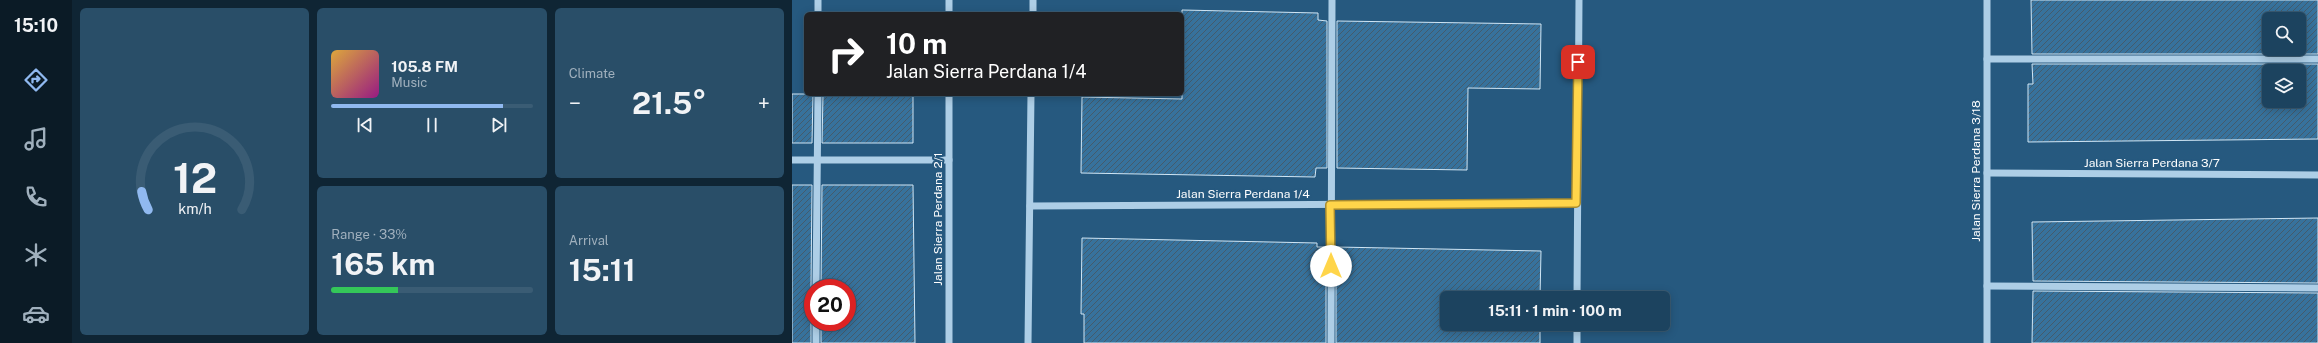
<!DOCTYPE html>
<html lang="en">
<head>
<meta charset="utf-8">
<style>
	body { margin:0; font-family:"Public Sans",sans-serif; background:#294e68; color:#f1f3f6; height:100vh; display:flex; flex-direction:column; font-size:15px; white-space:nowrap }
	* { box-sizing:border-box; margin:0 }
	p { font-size:13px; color:#a0b0bd }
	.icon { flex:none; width:22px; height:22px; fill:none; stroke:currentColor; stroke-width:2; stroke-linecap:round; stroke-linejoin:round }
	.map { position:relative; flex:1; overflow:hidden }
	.sheet { display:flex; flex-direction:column; gap:8px; padding:8px; background:#0f2534; width:720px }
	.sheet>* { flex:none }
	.hud { position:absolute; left:12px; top:12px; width:380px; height:84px; border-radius:6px; box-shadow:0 2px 10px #0003,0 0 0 1px #3a5c74; background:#202124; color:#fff; overflow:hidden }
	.fabs { position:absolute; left:1470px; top:12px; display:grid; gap:8px }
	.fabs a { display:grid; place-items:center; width:44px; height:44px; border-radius:6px; background:#1c435f; box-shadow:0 2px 10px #0003,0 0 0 1px #3a5c74; font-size:20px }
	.speed { position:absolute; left:12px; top:279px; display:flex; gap:8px; font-size:20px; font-weight:700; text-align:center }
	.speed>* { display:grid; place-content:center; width:52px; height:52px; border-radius:50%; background:#1c435f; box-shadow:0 2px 10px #0003,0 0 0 1px #3a5c74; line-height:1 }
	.speed .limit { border:6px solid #d22; background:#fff; color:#111 }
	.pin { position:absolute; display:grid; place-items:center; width:34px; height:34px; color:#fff; margin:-17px; border-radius:8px; box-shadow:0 2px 6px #0006 }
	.me { position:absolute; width:44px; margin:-22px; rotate:0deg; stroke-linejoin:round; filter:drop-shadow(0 0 3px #0008) }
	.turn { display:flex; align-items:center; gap:14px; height:84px; padding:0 16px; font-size:18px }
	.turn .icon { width:52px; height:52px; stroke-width:2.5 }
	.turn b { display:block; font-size:28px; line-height:34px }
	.big { font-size:30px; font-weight:700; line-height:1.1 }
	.sheet .widget { flex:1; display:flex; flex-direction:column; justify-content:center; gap:6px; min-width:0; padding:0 14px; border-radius:6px; background:#294e68 }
	.sheet .dial { align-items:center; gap:0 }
	.dial svg { height:104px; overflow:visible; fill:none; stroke:#3a5c74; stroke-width:7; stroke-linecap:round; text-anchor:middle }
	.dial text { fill:#f1f3f6; stroke:none }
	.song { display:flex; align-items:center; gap:12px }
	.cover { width:48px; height:48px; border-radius:6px; background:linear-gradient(135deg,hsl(40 70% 55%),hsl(310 70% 35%)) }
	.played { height:4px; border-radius:2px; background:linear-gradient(90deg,#90b9f0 85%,#3a5c74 85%) }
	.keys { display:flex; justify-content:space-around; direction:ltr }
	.heat { display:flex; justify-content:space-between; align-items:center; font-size:22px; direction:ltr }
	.charge { height:6px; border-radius:3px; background:linear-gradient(90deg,#34c759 33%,#3a5c74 0) }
	.sheet .tiles { flex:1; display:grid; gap:8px; grid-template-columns:repeat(3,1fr) }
	.widget:first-child { grid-row:span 2 }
	.trip { position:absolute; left:648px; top:291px; width:230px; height:40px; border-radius:6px; background:#1c435f; box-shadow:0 2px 10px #0003,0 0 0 1px #3a5c74; font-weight:700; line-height:40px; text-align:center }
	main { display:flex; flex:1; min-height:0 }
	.menu { display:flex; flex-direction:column; width:72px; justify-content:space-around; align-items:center; background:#0b1b26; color:#a0b0bd }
	.menu .icon { width:28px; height:28px }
	.menu .active { color:#90b9f0 }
	.menu b { font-size:18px; color:#f1f3f6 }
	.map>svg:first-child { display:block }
</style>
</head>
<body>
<main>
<nav class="menu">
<b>15:10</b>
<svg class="icon active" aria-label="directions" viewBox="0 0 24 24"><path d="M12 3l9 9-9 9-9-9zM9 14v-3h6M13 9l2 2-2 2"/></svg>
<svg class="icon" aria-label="music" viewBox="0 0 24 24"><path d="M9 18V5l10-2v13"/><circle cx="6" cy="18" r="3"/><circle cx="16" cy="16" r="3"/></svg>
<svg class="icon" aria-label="phone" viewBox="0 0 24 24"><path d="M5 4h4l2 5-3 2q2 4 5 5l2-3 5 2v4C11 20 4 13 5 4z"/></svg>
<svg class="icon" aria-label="climate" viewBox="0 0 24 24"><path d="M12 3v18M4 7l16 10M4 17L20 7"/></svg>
<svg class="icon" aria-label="car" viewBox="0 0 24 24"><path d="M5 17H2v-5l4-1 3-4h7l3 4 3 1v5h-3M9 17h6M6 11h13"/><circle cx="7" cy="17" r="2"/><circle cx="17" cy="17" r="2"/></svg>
</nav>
<section class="sheet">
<div class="tiles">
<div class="widget dial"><svg viewBox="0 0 100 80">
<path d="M14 69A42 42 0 1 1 86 69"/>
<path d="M14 69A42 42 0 0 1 9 55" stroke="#90b9f0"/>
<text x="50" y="56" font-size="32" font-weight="700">12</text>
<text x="50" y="72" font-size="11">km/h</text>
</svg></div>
<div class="widget">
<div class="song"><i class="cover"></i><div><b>105.8 FM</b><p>Music</p></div></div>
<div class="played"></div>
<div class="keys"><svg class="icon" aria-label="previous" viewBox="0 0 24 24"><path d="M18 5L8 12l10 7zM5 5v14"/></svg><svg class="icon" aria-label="pause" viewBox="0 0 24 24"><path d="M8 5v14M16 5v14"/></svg><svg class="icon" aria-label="next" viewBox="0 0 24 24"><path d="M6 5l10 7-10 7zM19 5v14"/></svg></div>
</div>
<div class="widget"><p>Climate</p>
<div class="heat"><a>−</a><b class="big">21.5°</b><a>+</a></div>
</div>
<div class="widget"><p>Range · 33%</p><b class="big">165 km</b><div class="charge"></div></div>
<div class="widget"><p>Arrival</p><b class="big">15:11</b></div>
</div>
</section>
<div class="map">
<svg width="1526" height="343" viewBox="0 0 1526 343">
	<defs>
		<pattern id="building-hatch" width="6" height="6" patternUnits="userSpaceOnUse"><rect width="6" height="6" fill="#37729c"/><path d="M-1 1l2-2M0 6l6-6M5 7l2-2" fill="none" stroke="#445b6c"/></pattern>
	</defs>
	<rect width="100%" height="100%" fill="#26597f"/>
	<g fill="url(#building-hatch)" stroke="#d0e6f5" fill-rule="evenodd">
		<path d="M1239,0H1526V54H1240ZM1477,19H1507V49H1477Z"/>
		<polygon points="390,10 526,13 526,20 535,21 535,168 524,168 523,177 289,173 290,97 390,99"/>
		<polygon points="545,21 749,24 748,89 676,88 675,170 545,168"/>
		<path d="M1240,64H1526V139L1236,142V84H1241ZM1477,71H1507V101H1477Z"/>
		<polygon points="0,94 21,94 20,143 0,143"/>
		<polygon points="31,94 121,94 121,143 30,143"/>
		<polygon points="0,185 20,185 19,288 21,292 21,318 19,322 19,343 0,343"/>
		<polygon points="30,185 121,185 123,343 29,343 29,322 55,322 55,288 29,288"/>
		<polygon points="1526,218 1526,283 1241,281 1240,222"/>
		<polygon points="290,238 525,243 525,247 534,247 534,343 292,343 292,314 289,314"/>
		<polygon points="544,247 749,251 748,298 655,298 655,324 748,324 748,343 544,343"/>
		<polygon points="1241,291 1526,293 1526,343 1240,343"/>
	</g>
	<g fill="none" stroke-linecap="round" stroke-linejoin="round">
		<g stroke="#adcee6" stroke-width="7">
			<polyline points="26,0 26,14"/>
			<polyline points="1195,0 1195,343"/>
			<polyline points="157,14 157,0"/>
			<polyline points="241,14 241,0"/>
			<polyline points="1195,59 1526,59"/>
			<polyline points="157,94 157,343"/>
			<polyline points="0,160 157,160"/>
			<polyline points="1195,173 1526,175"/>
			<polyline points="238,206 784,203"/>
			<polyline points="1195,286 1526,288"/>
			<polyline points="24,288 26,94"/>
			<polyline points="785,298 787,0"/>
			<polyline points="785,324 785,343"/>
			<polyline points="24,343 24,322"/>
			<polyline points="236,343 239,94"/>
			<polyline points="539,343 540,0"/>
		</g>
	</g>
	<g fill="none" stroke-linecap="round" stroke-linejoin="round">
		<g stroke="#a68a30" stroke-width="10">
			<polyline id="route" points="539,266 538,205 784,203 786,62"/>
		</g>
		<use href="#route" stroke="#ffd54a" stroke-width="7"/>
	</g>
	<g text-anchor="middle" stroke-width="4" stroke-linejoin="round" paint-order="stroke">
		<g font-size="12" fill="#fff" stroke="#26597f">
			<text x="1360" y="167">Jalan Sierra Perdana 3/7</text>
			<text transform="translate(1184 171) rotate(-90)" y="4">Jalan Sierra Perdana 3/18</text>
			<text x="451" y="198">Jalan Sierra Perdana 1/4</text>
			<text transform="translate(146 219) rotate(-90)" y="4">Jalan Sierra Perdana 2/1</text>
		</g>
	</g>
</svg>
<div class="fabs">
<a><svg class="icon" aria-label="search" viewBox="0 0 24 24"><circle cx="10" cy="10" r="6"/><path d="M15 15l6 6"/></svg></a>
<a><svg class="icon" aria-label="layers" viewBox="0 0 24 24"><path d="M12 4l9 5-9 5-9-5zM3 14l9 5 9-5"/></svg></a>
</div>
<div class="speed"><div class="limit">20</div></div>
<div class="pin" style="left:786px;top:62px;background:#d93025"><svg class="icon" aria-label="arrive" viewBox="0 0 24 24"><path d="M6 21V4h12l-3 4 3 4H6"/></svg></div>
<svg class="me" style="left:539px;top:266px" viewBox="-20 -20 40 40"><circle r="19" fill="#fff"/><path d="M0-13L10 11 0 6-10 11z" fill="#ffd54a"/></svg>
<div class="trip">15:11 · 1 min · 100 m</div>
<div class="hud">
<div class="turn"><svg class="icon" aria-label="right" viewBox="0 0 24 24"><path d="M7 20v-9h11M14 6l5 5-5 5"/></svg><div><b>10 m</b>Jalan Sierra Perdana 1/4</div></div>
</div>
</div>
</main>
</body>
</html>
